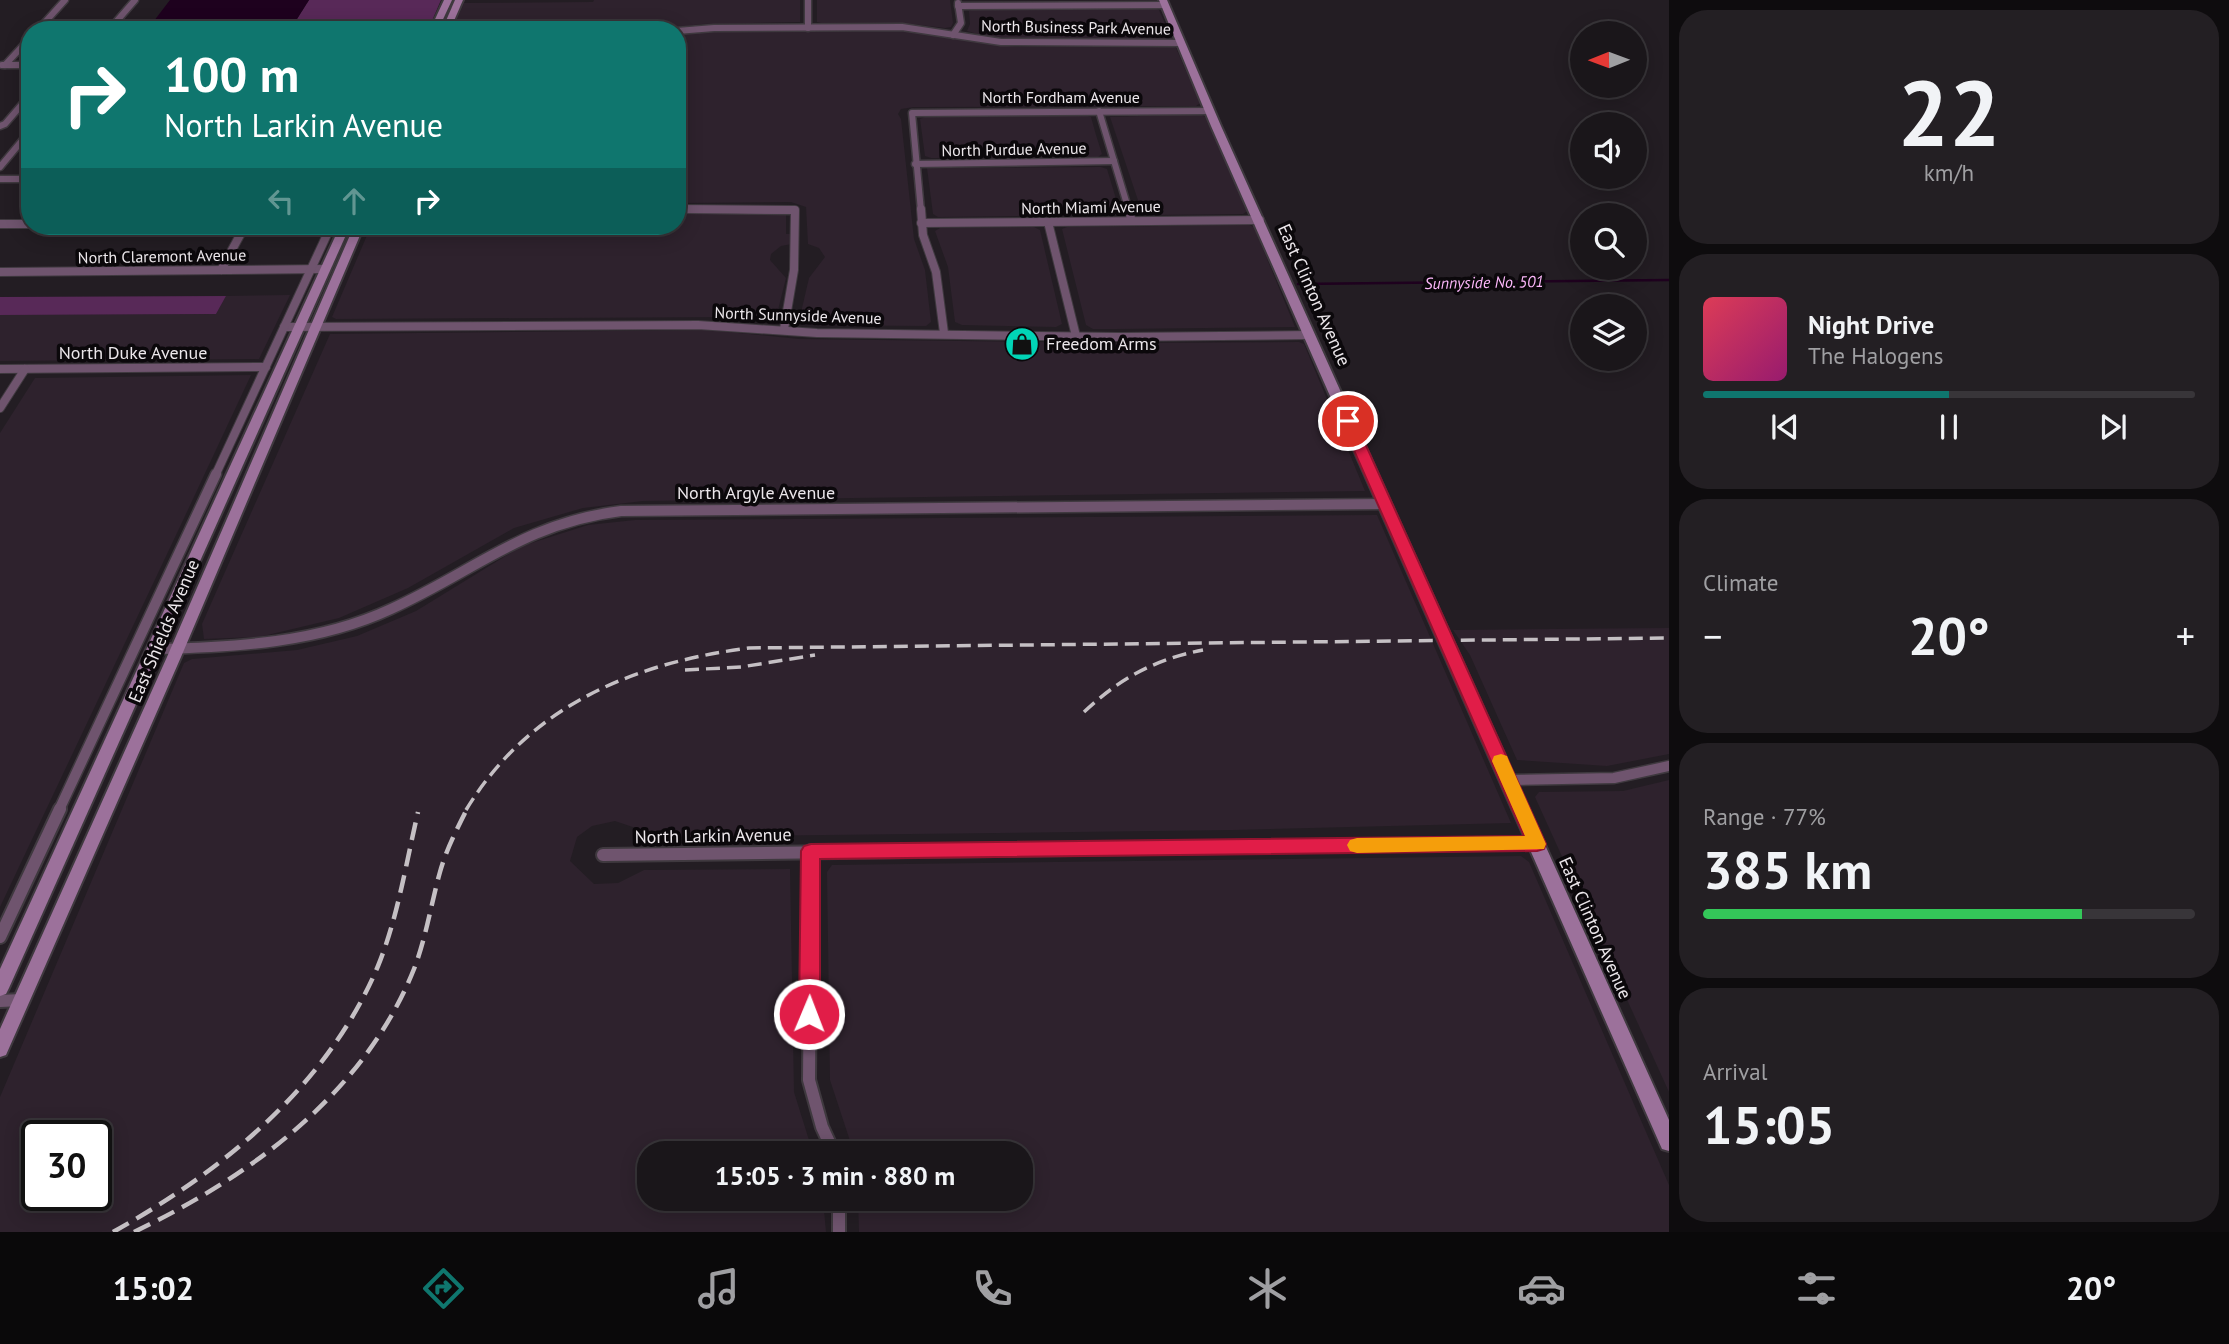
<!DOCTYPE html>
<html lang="en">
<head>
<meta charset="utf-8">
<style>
	body { margin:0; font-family:"PT Sans",sans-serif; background:#231f23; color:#f1f3f6; height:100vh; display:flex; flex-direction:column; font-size:26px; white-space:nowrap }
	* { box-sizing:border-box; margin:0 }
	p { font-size:23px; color:#9f9fa2 }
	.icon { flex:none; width:38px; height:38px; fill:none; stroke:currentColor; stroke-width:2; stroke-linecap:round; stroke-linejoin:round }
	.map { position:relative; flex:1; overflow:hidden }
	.panel { display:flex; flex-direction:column; gap:10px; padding:10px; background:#0e0c0e; width:560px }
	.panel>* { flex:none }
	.guide { position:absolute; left:21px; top:21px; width:665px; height:214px; border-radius:28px; box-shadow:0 4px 18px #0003,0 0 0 2px #383539; background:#0f766e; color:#fff; overflow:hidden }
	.needle { width:46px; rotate:269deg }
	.fabs { position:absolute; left:1570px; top:21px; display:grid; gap:14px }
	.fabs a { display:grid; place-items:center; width:77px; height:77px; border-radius:50%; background:#1a161a; box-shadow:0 4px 18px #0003,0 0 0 2px #383539; font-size:35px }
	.speed { position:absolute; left:21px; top:1120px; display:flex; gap:14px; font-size:35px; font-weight:700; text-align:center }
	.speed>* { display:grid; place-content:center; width:91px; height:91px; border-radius:50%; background:#1a161a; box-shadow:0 4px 18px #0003,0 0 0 2px #383539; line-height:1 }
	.speed .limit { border:4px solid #111; border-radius:10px; background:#fff; color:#111 }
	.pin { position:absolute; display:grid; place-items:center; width:60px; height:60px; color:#fff; margin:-30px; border:4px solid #fff; border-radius:50%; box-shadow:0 2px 7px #0007 }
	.me { position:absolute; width:77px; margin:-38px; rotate:1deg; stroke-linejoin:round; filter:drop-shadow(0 0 5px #0008) }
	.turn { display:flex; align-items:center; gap:24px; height:147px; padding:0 28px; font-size:32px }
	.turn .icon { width:91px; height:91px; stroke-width:2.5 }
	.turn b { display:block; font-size:49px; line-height:60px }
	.lanes { display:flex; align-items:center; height:66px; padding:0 28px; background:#0003; justify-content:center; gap:35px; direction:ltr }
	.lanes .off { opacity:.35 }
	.big { font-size:52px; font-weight:700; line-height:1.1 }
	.panel .tile { flex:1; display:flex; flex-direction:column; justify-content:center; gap:10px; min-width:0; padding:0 24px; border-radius:28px; background:#231f23 }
	.panel .dial { align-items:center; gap:0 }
	.dial b { font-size:91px; line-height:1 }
	.song { display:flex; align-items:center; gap:21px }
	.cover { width:84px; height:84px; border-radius:10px; background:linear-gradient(135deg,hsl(350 70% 55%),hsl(320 70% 35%)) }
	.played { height:7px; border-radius:4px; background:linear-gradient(90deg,#0f766e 50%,#383539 50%) }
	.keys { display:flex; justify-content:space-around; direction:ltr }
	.heat { display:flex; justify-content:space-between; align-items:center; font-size:38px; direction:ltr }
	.charge { height:10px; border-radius:5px; background:linear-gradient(90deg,#34c759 77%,#383539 0) }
	.trip { position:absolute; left:637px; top:1141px; width:396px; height:70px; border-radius:28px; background:#1a161a; box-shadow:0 4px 18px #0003,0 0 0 2px #383539; font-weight:700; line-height:70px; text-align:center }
	.tabs { display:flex; height:112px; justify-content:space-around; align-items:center; background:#0a090a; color:#9f9fa2 }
	.tabs .icon { width:49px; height:49px }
	.tabs .active { color:#0f766e }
	.tabs b { font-size:32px; color:#f1f3f6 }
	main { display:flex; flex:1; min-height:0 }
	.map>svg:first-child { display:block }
</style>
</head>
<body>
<main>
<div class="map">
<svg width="1669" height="1232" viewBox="0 0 1669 1232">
	<rect width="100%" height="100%" fill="#231d23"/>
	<g fill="#2e222d" fill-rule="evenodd">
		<polygon points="594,0 800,0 800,22 702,24 658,30 452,30 464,3 593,2"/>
		<polygon points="817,0 950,0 953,23 951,27 945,28 903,23 821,23 817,22"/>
		<polygon points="1154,8 1159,10 1171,37 1167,39 1023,39 984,36 967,31 970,24 969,11 973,9"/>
		<polygon points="900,30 1015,47 1171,46 1176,48 1200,103 1196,106 914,107 901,109 898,114 901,119 914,239 925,270 931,322 926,326 804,325 799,321 809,278 825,257 819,248 808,244 806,207 791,202 677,203 677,34 715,31"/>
		<polygon points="1200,114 1205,117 1247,211 1243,214 1148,215 1142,212 1110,117"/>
		<polygon points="1085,115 1091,117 1096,135 1102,154 1098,157 931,158 925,156 920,119 925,117"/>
		<polygon points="1101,167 1107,169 1120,212 1116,215 938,217 933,214 927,168"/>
		<polygon points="782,213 786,215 786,234 797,234 797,243 781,246 771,254 770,260 786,278 776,318 769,321 730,317 336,319 332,317 371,226 677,226 677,214"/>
		<polygon points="1249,225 1254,227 1295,327 1117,329 1093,329 1086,325 1062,229 1067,227"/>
		<polygon points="1034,227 1040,230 1062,324 1056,327 962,325 955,322 948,267 935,231 940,228"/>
		<polygon points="290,295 259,359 0,361 0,315 216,314 226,296"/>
		<polygon points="708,330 799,339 1113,343 1299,342 1304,344 1365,491 643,501 583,508 514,528 408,588 339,618 259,637 204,639 202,624 330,334"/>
		<polygon points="251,375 185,516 0,907 0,433 35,378"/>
		<path d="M1377,515L1511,823L1233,830L662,837L615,821L592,826L577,837L570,861L594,884L618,883L644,870L790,869L794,1092L813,1153H649V1199H823L826,1232H0V1097L184,663L192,659L297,650L357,636L416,611L522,546L588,525L635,520ZM37,1136H96V1195H37Z"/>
		<polygon points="1669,628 1669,754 1607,766 1517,760 1470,655 1453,630"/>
		<polygon points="1669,780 1669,1092 1535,797 1539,792 1623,791"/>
		<polygon points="1521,856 1529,862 1669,1185 1669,1232 859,1232 858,1199 1020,1199 1020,1153 854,1153 830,1080 827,872 832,865"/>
	</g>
	<g fill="#582958">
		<polygon points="309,0 441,0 428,30 290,30"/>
		<polygon points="226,296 216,314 0,315 0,297"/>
	</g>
	<polygon fill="#1e011e" points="170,0 309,0 290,30 147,30"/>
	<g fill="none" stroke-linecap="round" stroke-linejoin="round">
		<polyline stroke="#1e011e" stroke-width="2.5" points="1298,284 1669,280"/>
		<g stroke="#3f393f" stroke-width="9">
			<g id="street-far3">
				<polyline points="808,0 808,28"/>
				<polyline points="958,6 1165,5"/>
				<polyline points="38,30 65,0"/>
				<polyline points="109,30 135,0"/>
				<polyline points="677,31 714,28 902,27 1001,42 1181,43"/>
				<polyline points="953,35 961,23 958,3"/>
				<polyline points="2,65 30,65"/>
				<polyline points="5,65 30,38"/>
				<polyline points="1099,111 1129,211"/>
				<polyline points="0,126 5,124 30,95"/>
				<polyline points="915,164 1114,161"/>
				<polyline points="0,167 30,131"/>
				<polyline points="0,179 30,179"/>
				<polyline points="677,209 795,211"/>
				<polyline points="921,211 912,113 1210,111"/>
			</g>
		</g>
		<g stroke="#3f393f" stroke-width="10">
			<g id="street-far2">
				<polyline points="677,209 795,210 794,270 784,329"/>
				<polyline points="921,209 923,235 936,272 944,333"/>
				<polyline points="1128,209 1132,221"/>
				<polyline points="1048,222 1076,336"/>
				<polyline points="921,223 1260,220"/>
				<polyline points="0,224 30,224"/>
				<polyline points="221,270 245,226"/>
				<polyline points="0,272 325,269"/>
				<polyline points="284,327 698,325 817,333 1120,337 1310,335"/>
				<polyline points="0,369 266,367"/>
				<polyline points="0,408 25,369"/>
				<polyline points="215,476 331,226"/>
			</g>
		</g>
		<g stroke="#3f393f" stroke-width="13">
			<g id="street-far1">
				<path d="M156,649C236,647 318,643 391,609C475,571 524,523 621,511L1384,504"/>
				<polyline points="1509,780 1614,778 1669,766"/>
				<polyline points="59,810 216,474"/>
			</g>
		</g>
		<g stroke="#3f393f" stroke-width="16">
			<g id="street">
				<polyline points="811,851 809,1080 822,1127 834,1153"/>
				<polyline points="603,855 1537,843"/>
				<polyline points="0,937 60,809"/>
				<polyline points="0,1001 22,1000"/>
				<polyline points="839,1199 839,1232"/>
			</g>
		</g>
		<g stroke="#3f393f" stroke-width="4">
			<g id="secondary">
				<polygon points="444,0 452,0 438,30 430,30"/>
				<polygon points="455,0 463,0 450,30 442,30"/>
				<polygon points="1159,0 1167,0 1221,126 1669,1120 1669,1151 1662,1149 1211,126"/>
				<polygon points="340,226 350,226 9,988 6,994 0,996 0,969"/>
				<polygon points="354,226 364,226 181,657 6,1055 0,1057 0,1029 167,657"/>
			</g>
		</g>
		<use href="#street-far3" stroke="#6f546e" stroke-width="6"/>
		<use href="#street-far2" stroke="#6f546e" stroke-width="8"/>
		<use href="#street-far1" stroke="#6f546e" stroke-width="10"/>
		<use href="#street" stroke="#6f546e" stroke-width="12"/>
		<use href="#secondary" fill="#9c719b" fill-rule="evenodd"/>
		<g stroke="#c5c0c4" stroke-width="3.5" stroke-dasharray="14 7" stroke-linecap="butt">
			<polyline points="685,670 741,667 815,655"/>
			<path d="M1084,712C1119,679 1155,659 1203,650"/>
			<path d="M466,810C529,706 633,663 749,648L1669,638"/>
		</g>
		<g stroke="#c5c0c4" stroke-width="4.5" stroke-dasharray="18 9" stroke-linecap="butt">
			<path d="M113,1232C223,1171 328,1085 378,966C398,917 406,863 418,812"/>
			<path d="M134,1232C251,1176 364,1094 414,969C426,938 431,904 440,872C446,850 457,829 467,809"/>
		</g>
	</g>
	<polygon fill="#e11d48" stroke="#92132f" stroke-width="2" points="1348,417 1355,421 1546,844 1544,849 1537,851 820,859 820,1014 817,1021 809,1023 802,1021 799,1014 801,851 804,846 811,844 1524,836 1341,421"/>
	<polygon fill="#f59e0b" points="1501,754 1507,756 1509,761 1546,844 1544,849 1357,853 1350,851 1347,845 1350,840 1357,838 1525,836 1492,761 1494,756"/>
	<defs>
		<g id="shop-disc" transform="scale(1.75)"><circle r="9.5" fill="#01d5b6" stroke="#0b080b"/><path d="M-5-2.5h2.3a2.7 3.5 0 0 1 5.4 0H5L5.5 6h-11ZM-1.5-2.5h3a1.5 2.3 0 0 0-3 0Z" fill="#111"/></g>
	</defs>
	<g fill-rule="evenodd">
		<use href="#shop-disc" x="1022" y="344"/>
	</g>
	<g text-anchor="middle" stroke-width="7" stroke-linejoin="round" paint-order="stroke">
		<g font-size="16" fill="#ece7eb" stroke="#0b080b">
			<text transform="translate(1076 27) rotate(1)" y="6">North Business Park Avenue</text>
			<text x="1061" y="103">North Fordham Avenue</text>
			<text transform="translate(1014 149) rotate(-1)" y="6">North Purdue Avenue</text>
			<text transform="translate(1091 207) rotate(-1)" y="6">North Miami Avenue</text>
			<text transform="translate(162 256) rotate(-1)" y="6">North Claremont Avenue</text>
			<text transform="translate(798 315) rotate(2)" y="6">North Sunnyside Avenue</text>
		</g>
		<g font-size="16" font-style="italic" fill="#fdb7fb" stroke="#0b080b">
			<text transform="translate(1484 282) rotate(-1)" y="6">Sunnyside No. 501</text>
		</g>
		<g font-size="18" fill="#ece7eb" stroke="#0b080b">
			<text transform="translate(1314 295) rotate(66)" y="6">East Clinton Avenue</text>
			<text x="133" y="359">North Duke Avenue</text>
			<text x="756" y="499">North Argyle Avenue</text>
			<text transform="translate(164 631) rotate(-67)" y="6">East Shields Avenue</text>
			<text transform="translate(713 836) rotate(-1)" y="6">North Larkin Avenue</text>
			<text transform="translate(1595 928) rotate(66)" y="6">East Clinton Avenue</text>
		</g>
		<g font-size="18" fill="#ece7eb" stroke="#0b080b" text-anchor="start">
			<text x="1046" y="350">Freedom Arms</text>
		</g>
	</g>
</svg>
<div class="fabs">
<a><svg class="needle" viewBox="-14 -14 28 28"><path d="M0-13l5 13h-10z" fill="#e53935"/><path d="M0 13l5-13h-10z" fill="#9f9fa2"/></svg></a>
<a><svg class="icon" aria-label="sound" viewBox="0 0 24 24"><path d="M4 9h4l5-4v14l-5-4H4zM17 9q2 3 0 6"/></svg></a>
<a><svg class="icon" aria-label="search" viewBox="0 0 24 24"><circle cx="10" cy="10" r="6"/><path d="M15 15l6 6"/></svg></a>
<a><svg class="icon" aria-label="layers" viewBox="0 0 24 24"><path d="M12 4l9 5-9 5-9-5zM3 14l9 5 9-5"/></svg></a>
</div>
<div class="speed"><div class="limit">30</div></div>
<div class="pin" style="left:1348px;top:421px;background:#d93025"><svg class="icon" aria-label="arrive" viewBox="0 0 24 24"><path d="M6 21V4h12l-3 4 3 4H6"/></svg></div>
<svg class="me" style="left:809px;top:1014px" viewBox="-20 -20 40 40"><circle r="17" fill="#e11d48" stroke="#fff" stroke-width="3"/><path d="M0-11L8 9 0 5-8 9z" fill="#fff"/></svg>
<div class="trip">15:05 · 3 min · 880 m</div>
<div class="guide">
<div class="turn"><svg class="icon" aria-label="right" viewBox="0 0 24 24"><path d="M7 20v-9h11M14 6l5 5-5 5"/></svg><div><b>100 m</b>North Larkin Avenue</div></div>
<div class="lanes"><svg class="icon off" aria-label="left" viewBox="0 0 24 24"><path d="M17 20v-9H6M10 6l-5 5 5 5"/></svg><svg class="icon off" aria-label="ahead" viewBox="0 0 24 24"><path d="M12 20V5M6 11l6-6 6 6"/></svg><svg class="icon" aria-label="right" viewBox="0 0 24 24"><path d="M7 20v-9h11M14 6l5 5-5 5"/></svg></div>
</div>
</div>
<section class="panel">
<div class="tile dial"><b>22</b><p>km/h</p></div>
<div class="tile">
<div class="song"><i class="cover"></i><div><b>Night Drive</b><p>The Halogens</p></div></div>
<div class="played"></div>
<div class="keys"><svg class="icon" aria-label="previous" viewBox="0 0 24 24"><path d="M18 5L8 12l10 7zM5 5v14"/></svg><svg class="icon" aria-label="pause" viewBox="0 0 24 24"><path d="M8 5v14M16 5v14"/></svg><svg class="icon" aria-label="next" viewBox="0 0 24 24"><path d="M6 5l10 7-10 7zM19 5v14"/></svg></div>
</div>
<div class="tile"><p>Climate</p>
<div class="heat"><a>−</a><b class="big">20°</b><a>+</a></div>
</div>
<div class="tile"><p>Range · 77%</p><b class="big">385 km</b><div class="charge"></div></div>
<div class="tile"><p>Arrival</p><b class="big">15:05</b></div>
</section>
</main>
<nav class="tabs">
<b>15:02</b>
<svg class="icon active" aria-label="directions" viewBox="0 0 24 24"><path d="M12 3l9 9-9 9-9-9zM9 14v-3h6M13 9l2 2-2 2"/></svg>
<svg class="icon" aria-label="music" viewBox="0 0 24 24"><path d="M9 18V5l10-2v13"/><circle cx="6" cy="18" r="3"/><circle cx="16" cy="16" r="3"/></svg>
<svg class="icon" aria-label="phone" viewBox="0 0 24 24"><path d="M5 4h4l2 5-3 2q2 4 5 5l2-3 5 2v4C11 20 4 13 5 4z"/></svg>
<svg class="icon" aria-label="climate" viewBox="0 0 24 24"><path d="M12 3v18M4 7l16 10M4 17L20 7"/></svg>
<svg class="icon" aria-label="car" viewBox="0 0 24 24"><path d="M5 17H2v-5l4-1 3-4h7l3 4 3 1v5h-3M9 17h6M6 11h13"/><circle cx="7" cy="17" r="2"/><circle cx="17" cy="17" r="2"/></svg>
<svg class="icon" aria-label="filters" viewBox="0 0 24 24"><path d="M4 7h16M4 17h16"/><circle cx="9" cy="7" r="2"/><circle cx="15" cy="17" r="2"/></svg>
<b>20°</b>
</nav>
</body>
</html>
